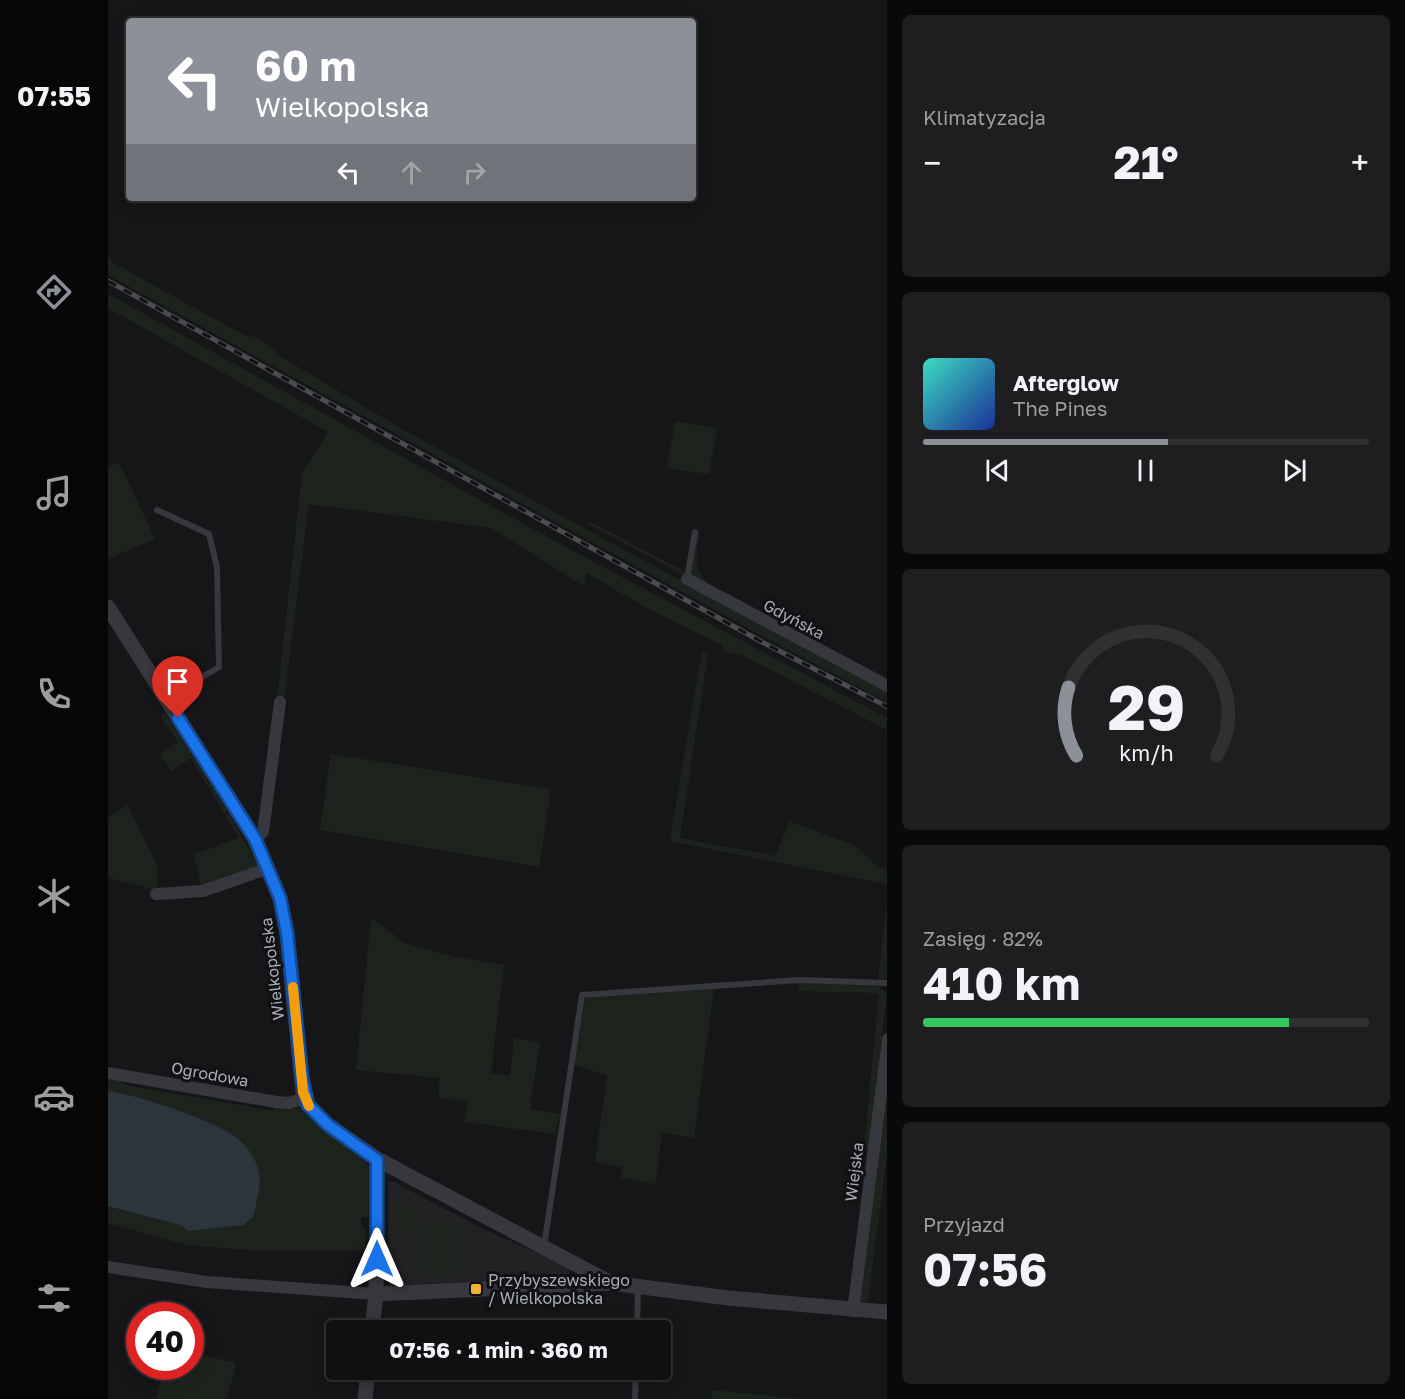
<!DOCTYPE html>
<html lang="pl">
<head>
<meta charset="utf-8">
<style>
	body { margin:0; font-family:"Golos Text",sans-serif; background:#1e1e20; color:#f1f3f6; height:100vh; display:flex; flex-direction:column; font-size:22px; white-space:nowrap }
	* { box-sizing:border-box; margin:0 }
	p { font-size:20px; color:#9c9d9f }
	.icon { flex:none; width:33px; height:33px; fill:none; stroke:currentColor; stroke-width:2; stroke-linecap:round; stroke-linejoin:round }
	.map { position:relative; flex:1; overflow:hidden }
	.drawer { display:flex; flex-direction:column; gap:15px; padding:15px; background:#09090a; width:518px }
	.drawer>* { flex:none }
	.banner { position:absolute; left:18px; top:18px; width:570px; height:183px; border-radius:6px; box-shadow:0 3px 15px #0003,0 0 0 2px #303032; background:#8c9099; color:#fff; overflow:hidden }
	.speed { position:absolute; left:18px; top:1302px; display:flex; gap:12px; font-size:30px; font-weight:700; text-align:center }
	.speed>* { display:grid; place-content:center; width:78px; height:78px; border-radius:50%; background:#101012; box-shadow:0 3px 15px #0003,0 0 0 2px #303032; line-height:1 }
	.speed .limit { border:9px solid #d22; background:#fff; color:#111 }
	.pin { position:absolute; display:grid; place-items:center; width:51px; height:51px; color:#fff; margin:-62px -26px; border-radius:50% 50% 50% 0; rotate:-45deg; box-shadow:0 0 6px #0007 }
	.pin .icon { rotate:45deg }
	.me { position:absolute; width:66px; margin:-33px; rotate:0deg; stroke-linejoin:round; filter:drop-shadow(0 0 4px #0008) }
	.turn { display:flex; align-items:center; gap:21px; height:126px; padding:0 30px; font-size:27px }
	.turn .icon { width:78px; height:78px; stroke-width:2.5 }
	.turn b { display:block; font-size:42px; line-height:51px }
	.lanes { display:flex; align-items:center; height:57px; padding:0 30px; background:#0003; justify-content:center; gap:30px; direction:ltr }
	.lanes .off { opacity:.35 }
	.big { font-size:45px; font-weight:700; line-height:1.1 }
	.drawer .widget { flex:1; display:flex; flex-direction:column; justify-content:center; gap:9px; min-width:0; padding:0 21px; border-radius:9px; background:#1e1e20 }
	.drawer .dial { align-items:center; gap:0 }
	.dial svg { height:156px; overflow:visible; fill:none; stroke:#303032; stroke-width:7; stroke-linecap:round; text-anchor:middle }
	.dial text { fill:#f1f3f6; stroke:none }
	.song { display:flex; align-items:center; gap:18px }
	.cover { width:72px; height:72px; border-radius:9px; background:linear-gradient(135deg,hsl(170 70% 55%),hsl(230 70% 35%)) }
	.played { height:6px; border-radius:3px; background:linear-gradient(90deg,#8c9099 55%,#303032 55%) }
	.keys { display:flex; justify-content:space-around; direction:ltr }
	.heat { display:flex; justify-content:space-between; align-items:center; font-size:33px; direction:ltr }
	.charge { height:9px; border-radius:4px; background:linear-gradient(90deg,#34c759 82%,#303032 0) }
	.trip { position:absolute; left:218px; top:1320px; width:345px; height:60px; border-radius:6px; background:#101012; box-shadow:0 3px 15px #0003,0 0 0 2px #303032; font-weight:700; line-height:60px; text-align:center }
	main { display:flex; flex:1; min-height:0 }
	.menu { display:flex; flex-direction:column; width:108px; justify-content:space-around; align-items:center; background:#060607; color:#9c9d9f }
	.menu .icon { width:42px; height:42px }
	.menu .on { color:#8c9099 }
	.menu b { font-size:27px; color:#f1f3f6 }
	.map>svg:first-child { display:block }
</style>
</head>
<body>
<main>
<nav class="menu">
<b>07:55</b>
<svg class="icon on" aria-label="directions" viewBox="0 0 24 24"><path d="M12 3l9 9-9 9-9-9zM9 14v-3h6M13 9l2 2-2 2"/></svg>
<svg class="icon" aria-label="music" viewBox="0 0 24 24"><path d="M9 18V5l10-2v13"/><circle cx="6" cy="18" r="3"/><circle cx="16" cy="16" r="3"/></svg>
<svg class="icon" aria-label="phone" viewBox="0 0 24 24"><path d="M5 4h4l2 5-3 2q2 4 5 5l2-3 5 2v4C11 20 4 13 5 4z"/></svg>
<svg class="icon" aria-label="climate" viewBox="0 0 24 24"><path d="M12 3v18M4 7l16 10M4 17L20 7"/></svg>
<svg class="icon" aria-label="car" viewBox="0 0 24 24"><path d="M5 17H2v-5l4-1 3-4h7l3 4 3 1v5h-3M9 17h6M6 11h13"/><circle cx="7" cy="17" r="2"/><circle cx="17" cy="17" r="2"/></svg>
<svg class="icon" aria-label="filters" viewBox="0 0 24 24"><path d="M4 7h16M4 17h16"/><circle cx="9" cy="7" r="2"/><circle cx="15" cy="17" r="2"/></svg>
</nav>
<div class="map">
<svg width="780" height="1399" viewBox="0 0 780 1399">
	<rect width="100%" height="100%" fill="#161618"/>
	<polygon fill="#222225" points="284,1181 369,1226 463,1268 460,1278 281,1285 280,1182"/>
	<g fill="#1c231d">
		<polygon points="0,254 5,263 138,336 149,337 168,350 167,353 292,428 662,629 779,689 779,702 658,638 0,275"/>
		<polygon points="0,294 441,538 779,718 779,730 636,656 616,651 614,645 535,606 479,573 476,585 472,584 383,528 201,504 177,695 169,699 194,473 220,432 0,308"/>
		<polygon points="567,421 609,428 601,474 559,468"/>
		<polygon points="11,462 47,539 0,559 0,468"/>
		<polygon points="481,521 578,572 576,575 480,524"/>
		<path d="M589,532H592C587,562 585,567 605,591L582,577Z"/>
		<polygon points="594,651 600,653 572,838 668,856 681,821 748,846 770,867 779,870 779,884 562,841"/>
		<polygon points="57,713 119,810 116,813 83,758 63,771 52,754 70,742 52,716"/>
		<polygon points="223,754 443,789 431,867 212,830"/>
		<polygon points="19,804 50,867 49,890 0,878 0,818"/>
		<polygon points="121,813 152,868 93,887 86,854 131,838 117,816"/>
		<polygon points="779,903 779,978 770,980"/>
		<polygon points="263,918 297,943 347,957 396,965 383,1073 402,1075 406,1038 432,1042 422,1109 452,1114 448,1134 357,1122 359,1102 330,1097 332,1078 248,1070"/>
		<polygon points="691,983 768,986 779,992 761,1150 756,1149 771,993 690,991"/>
		<polygon points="606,989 586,1138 554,1133 547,1184 513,1178 515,1167 487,1162 499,1076 466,1065 477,998"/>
		<polygon points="0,1078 12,1079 17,1085 166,1111 168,1106 191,1109 255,1158 261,1168 260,1217 253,1217 253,1228 258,1229 257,1250 150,1251 79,1245 0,1223"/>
		<polygon points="779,1079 779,1155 760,1302 751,1301"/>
		<polygon points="284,1205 310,1205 310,1232 284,1233"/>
		<polygon points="313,1223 351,1224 351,1275 316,1277"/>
		<polygon points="25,1342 31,1343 32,1366 82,1366 83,1353 128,1363 119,1399 48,1399 54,1374 20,1365"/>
		<polygon points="605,1390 694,1399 604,1399"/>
	</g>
	<path fill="#2c353c" d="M0,1091C30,1095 105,1120 129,1138C138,1145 146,1156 150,1168C155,1183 148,1202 145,1217L135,1225L80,1231L73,1225L0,1206Z"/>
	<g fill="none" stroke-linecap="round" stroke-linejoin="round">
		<g stroke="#37383d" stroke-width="6">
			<polyline points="49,510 101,534 109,567 111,667 58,698"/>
			<polyline points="579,579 587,532"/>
			<polyline points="436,1246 474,995 691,980 780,983"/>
			<polyline points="529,1330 530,1288"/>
			<polyline points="527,1399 528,1370"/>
		</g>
		<g stroke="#37383d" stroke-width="12">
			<polyline points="579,579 780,686"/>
			<polyline points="147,839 155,832 172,702"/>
			<polyline points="48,894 95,891 161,868"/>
			<polyline points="0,1073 168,1102 181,1103 197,1098"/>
			<polyline points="0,1267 99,1282 268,1294"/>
			<polyline points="745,1311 780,1039"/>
		</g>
		<g stroke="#37383d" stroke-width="15">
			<polyline points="0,607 147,839 172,898 179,933 195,1092 200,1105 220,1125 269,1159 503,1283"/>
			<polyline points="268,1294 503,1283 620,1298 780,1312"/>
			<polyline points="264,1330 268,1294 269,1159"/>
			<polyline points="257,1399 260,1370"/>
		</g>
		<g stroke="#4a4c52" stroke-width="5">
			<polyline id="rail" points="0,281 654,642 780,707"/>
		</g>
		<use href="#rail" stroke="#111113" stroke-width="3" stroke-dasharray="9" stroke-linecap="butt"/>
	</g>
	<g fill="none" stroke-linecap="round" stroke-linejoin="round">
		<g stroke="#114b97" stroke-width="15">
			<polyline id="route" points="70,718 147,839 172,898 179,933 194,1078 200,1105 220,1125 269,1160 269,1259"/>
		</g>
		<use href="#route" stroke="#1a73e8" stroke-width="10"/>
		<polyline stroke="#f59e0b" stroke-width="10" points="185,987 195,1092 201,1106"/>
	</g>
	<rect fill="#f2b134" stroke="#111113" stroke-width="2" x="362" y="1283" width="12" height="12" rx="3"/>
	<g text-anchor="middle" stroke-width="6" stroke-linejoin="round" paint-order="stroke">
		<g font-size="16" fill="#a8adb8" stroke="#111113">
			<text transform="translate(686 619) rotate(28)" y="6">Gdyńska</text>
			<text transform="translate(164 969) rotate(-97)" y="6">Wielkopolska</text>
			<text transform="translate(102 1074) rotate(10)" y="6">Ogrodowa</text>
			<text transform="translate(746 1172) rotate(-83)" y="6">Wiejska</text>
		</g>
		<g font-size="16" fill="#a8adb8" stroke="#111113" text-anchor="start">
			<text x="380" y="1286">Przybyszewskiego<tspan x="380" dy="18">/ Wielkopolska</tspan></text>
		</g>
	</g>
</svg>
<div class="speed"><div class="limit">40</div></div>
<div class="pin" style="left:70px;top:718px;background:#d93025"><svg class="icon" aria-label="arrive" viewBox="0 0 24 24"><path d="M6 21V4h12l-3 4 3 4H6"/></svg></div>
<svg class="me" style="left:269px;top:1259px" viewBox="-20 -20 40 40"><path d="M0-17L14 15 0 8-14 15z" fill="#1a73e8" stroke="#fff" stroke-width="4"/></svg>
<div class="trip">07:56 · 1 min · 360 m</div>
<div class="banner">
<div class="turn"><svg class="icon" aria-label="left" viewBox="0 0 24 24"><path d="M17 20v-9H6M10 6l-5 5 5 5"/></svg><div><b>60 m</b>Wielkopolska</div></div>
<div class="lanes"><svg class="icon" aria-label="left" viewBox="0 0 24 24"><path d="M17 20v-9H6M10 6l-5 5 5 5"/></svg><svg class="icon off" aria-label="ahead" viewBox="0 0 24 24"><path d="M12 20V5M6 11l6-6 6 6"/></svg><svg class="icon off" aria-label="right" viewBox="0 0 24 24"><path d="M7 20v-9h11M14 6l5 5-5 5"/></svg></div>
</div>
</div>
<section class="drawer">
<div class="widget"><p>Klimatyzacja</p>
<div class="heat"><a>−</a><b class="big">21°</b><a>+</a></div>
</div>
<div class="widget">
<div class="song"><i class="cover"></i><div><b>Afterglow</b><p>The Pines</p></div></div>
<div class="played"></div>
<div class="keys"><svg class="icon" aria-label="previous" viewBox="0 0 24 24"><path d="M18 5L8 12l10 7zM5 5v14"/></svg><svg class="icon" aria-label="pause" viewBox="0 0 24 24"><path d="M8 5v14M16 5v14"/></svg><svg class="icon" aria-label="next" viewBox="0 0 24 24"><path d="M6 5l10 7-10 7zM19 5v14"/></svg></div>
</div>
<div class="widget dial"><svg viewBox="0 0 100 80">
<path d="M14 69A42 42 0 1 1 86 69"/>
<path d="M14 69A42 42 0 0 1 10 34" stroke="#8c9099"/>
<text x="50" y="56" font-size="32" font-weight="700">29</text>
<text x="50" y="72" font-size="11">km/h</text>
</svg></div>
<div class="widget"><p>Zasięg · 82%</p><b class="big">410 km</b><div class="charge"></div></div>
<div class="widget"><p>Przyjazd</p><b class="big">07:56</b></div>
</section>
</main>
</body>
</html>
